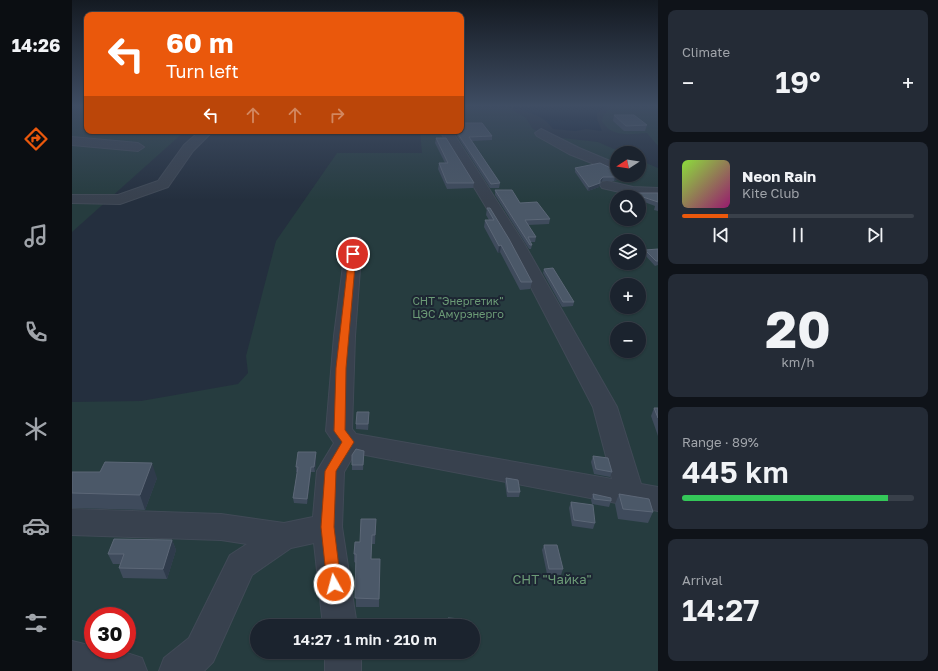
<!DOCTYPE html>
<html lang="en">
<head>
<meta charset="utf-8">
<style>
	body { margin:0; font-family:"Golos Text",sans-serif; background:#242b36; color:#f1f3f6; height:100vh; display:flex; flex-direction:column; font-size:15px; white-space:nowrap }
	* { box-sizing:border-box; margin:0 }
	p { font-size:13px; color:#a0a4aa }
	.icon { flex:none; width:22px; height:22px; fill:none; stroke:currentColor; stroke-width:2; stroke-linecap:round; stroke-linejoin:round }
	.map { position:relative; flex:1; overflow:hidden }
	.sheet { display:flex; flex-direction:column; gap:10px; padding:10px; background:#0f1319; width:280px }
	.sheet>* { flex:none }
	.guide { position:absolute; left:12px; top:12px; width:380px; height:122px; border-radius:8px; box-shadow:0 1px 3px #0004,0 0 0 1px #39404a; background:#ea580c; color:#fff; overflow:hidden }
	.needle { width:26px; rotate:258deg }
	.controls { position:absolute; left:538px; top:146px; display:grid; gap:8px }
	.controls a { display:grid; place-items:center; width:36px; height:36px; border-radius:50%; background:#1b232e; box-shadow:0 1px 3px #0004,0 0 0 1px #39404a; font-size:20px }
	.speed { position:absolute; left:12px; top:607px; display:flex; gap:8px; font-size:20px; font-weight:700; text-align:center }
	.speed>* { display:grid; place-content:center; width:52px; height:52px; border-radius:50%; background:#1b232e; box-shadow:0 1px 3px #0004,0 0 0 1px #39404a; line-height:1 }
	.speed .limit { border:6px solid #d22; background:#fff; color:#111 }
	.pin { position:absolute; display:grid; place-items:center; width:34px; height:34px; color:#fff; margin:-17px; border:2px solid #fff; border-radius:50%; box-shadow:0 1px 4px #0007 }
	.me { position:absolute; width:44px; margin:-22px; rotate:353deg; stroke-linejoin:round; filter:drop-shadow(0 0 3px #0008) }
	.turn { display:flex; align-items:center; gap:14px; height:84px; padding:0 16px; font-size:18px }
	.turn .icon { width:52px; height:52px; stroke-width:2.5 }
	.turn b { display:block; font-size:28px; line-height:34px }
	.lanes { display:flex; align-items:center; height:38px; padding:0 16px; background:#0003; justify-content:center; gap:20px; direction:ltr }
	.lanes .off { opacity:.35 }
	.big { font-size:30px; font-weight:600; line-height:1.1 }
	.sheet .tile { flex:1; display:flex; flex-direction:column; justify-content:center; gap:6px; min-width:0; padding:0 14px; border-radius:8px; background:#242b36 }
	.sheet .dial { align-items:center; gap:0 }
	.dial b { font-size:52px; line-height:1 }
	.song { display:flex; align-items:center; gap:12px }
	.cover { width:48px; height:48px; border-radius:6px; background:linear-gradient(135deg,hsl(90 70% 55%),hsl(320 70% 35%)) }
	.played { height:4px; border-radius:2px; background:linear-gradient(90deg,#ea580c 20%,#39404a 20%) }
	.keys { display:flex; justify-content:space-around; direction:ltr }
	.heat { display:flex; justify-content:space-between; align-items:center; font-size:22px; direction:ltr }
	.charge { height:6px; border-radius:3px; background:linear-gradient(90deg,#34c759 89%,#39404a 0) }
	.trip { position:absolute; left:178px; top:619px; width:230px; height:40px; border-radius:20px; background:#1b232e; box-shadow:0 1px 3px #0004,0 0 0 1px #39404a; font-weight:600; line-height:40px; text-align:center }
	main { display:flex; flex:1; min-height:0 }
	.tabs { display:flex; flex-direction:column; width:72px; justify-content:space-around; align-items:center; background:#0b0e12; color:#a0a4aa }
	.tabs .icon { width:28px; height:28px }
	.tabs .on { color:#ea580c }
	.tabs b { font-size:18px; color:#f1f3f6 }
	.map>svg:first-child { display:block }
</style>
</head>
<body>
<main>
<nav class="tabs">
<b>14:26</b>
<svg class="icon on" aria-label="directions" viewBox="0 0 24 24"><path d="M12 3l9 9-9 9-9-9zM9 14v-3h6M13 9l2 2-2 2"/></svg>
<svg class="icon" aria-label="music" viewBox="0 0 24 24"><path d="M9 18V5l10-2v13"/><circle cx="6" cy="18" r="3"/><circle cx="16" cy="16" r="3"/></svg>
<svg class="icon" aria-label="phone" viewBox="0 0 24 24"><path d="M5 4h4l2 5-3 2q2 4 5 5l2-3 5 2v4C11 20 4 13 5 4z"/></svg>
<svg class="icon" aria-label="climate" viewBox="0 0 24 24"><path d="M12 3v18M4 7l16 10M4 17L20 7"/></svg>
<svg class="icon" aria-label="car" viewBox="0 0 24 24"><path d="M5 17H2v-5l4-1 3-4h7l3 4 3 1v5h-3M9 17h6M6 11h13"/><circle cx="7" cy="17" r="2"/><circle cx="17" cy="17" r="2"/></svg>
<svg class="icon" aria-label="filters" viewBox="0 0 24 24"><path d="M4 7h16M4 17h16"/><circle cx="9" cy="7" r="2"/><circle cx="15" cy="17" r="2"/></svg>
</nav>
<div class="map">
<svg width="586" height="671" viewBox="0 0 586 671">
	<rect width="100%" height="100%" fill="#242f3e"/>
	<g fill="#263c3f" fill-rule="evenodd">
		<polygon points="0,106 15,106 15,131 113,131 0,232"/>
		<path d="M541,106L586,107V146L575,133C558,134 539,138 530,121L532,114Z"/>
		<path d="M389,108H438L454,118L460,128L473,136L526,142L551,153H545V175H567V160L586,168V671H0V402L69,401L166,384L176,373L174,356L204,241L265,153H350L348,131H389ZM545,197H567V219H545ZM545,241H567V263H545ZM545,285H567V307H545ZM545,329H567V351H545ZM21,616H55V650H21ZM185,626H401V652H185Z"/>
	</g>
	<path fill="#17263c" d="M537,106L525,113V119L530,131L514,129L504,131L481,129C471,114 450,109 432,107Z"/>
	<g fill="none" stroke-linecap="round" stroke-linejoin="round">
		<g stroke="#414a57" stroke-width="2">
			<g id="minor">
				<polygon points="469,129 507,148 545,164 545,173 497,154 465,136 463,133"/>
				<polygon points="128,131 141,131 121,151 96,187 48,204 0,203 0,195 46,195 86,181 112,145"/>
				<polygon points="368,131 380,131 453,245 545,407 569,484 586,487 586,511 283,453 272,472 270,527 285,626 251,626 242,543 219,548 180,575 141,662 132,671 87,671 92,658 117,638 158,555 175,544 149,540 0,535 0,509 149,514 212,523 241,517 245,471 262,443 254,431 262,336 274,242 276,238 282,237 288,238 290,242 283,336 280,429 284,434 540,479 521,407 437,245"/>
				<polygon points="0,137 66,143 72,147 66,151 0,145"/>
				<polygon points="535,181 561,187 586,188 586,196 561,195 530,188 528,185 530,182"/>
				<path d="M0,641L21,646V650C39,650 53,651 70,658L75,671H0Z"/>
				<rect x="253" y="652" width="36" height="19"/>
			</g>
		</g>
		<use href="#minor" fill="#38414e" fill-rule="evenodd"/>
	</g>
	<g fill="#3f4b5c">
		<polygon points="542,115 575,125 573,131 552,131 541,121"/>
		<polygon points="391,123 420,136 420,140 400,141 428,183 427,188 418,188 382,131 389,131"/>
		<polygon points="364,138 402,183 401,188 375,189 366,169 367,163 373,163 363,143"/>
		<polygon points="503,168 545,175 552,175 551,178 542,181 530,181 528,182 527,187 516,191 503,172"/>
		<polygon points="423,190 478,219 477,224 456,225 464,237 463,242 458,242 460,245 459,249 457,249 423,195"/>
		<polygon points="559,193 586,193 586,211 582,210 583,206 567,200 567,197 558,197"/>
		<polygon points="415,208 460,282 458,289 448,290 428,252 426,253 412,227 413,220 417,220 414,215"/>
		<polygon points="586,249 586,265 583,266 572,254 573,250"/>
		<polygon points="472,269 502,302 501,306 490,307 471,273"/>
		<polygon points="582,408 586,408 586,436 579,416"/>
		<polygon points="297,418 296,430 284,429 284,424"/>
		<polygon points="292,451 291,470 280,470 280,465"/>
		<polygon points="521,456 540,472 538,477 522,474 519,462"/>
		<polygon points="244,457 243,472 239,472 235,504 222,503 221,498 225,472 224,472 224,467"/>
		<polygon points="0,472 28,472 85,478 73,510 0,508"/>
		<polygon points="434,478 448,492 447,497 435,497 433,483"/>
		<polygon points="521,494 539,501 537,507 520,504 519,500"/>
		<polygon points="547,494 581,512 576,523 546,519 543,504"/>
		<polygon points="499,502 523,523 521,529 500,526 497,508"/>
		<polygon points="304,519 303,544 299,544 299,559 308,559 307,607 284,607 284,563 282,562 282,554 288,542"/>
		<polygon points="100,540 104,550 95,579 51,578 47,568 48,564 41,564 36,554"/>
		<polygon points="472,545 491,569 489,575 475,574 470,550"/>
	</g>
	<g fill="#2f3b4b">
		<polygon points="549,175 552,175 551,178 542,181 543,177"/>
		<polygon points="531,177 530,181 528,183 527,187 516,191 517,187 528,180"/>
		<polygon points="429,245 428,252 426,253 427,246"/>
		<polygon points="244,452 244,457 243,472 242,467"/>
		<polygon points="80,463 85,478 73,510 68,495"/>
		<polygon points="239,467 239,472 235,504 235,499"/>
		<polygon points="100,540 104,550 95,579 91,569"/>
	</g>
	<g fill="#4b5868" stroke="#5c6777">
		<polygon points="542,115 562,115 575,125 554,126"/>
		<polygon points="389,120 391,123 410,123 420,136 397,137 428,183 419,184 384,131 389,131"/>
		<polygon points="364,138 374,138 402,183 375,183 367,163 376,163"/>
		<polygon points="528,163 545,171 545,175 549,175 543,177 531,177 528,180 528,183 517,187 503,168"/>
		<polygon points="423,190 440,190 448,203 465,202 478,219 453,220 464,237 456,237 460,245 458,245"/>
		<polygon points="559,193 586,193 586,202"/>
		<polygon points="415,208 418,208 437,239 460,282 449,282 429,245 427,246 413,220 422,220"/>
		<polygon points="586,249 586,261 584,261 573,250"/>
		<polygon points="481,268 502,302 491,302 472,269"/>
		<polygon points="582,408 586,408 586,418"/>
		<polygon points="285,412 297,412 296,424 284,424"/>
		<polygon points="284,449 292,451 291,465 280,465 280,455"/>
		<polygon points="226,452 244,452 242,467 239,467 235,499 221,498 226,467 224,467"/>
		<polygon points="521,456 536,458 540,472 524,469"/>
		<polygon points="33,462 80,463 68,495 0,493 0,472 28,472"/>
		<polygon points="434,478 446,480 448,492 436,492"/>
		<polygon points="521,494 539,498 539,501 522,499"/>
		<polygon points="547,494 577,499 581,512 551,509"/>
		<polygon points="499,502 521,505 523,523 502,520"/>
		<polygon points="289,519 304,519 303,535 300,535 299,559 308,559 307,599 283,598 284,554 282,554 283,542 288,542"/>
		<polygon points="42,539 100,540 91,569 47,568 52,554 36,554"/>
		<polygon points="472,545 485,545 491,569 477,569"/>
		<polygon points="376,618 390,619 390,626 376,626"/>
	</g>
	<linearGradient id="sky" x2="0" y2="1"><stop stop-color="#141a22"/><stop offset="0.53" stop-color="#3f4d63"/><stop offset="1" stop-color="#3f4d63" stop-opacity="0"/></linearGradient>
	<rect width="586" height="200" fill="url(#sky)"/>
	<polygon fill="#ea580c" stroke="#983908" points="281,251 284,254 274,368 273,430 282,442 264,471 262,527 269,584 267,588 262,590 257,588 255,584 249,527 253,471 270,442 262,431 264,368 277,254"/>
	<g text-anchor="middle" stroke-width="4" stroke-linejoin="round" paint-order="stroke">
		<g font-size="11" fill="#6b9a76" stroke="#1d2633">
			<text x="386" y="305">СНТ "Энергетик"<tspan x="386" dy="13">ЦЭС Амурэнерго</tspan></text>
		</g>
		<g font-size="13" fill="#6b9a76" stroke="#1d2633">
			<text x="480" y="584">СНТ "Чайка"</text>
		</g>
	</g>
</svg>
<div class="controls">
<a><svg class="needle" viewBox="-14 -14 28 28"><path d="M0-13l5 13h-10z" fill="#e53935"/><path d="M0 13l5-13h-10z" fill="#a0a4aa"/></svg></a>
<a><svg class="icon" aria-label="search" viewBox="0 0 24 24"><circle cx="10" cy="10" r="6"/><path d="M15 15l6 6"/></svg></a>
<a><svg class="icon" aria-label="layers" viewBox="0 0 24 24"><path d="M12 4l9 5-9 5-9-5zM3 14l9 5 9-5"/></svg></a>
<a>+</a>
<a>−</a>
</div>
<div class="speed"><div class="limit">30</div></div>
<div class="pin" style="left:281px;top:254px;background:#d93025"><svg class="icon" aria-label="arrive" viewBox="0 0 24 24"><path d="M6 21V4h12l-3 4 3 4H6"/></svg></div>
<svg class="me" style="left:262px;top:584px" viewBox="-20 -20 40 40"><circle r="17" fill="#ea580c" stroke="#fff" stroke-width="3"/><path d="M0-11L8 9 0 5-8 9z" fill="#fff"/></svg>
<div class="trip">14:27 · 1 min · 210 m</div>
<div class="guide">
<div class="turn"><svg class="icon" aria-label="left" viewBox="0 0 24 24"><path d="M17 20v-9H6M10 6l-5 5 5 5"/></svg><div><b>60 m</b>Turn left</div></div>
<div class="lanes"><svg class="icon" aria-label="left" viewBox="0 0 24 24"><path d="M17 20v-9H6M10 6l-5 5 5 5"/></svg><svg class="icon off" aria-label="ahead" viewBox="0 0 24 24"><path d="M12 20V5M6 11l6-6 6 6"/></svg><svg class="icon off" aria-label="ahead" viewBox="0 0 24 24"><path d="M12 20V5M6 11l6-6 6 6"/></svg><svg class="icon off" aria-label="right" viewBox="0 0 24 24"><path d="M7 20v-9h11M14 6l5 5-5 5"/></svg></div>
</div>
</div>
<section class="sheet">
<div class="tile"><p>Climate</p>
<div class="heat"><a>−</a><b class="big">19°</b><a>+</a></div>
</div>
<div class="tile">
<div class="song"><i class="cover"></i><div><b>Neon Rain</b><p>Kite Club</p></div></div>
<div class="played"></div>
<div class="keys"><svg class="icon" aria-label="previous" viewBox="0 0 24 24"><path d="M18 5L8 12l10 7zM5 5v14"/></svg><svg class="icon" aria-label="pause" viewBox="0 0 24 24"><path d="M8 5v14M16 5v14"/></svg><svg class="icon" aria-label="next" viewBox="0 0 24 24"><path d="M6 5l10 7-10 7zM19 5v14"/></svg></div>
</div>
<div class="tile dial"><b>20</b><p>km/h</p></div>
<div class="tile"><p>Range · 89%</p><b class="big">445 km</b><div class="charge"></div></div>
<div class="tile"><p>Arrival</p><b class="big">14:27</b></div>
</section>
</main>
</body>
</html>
